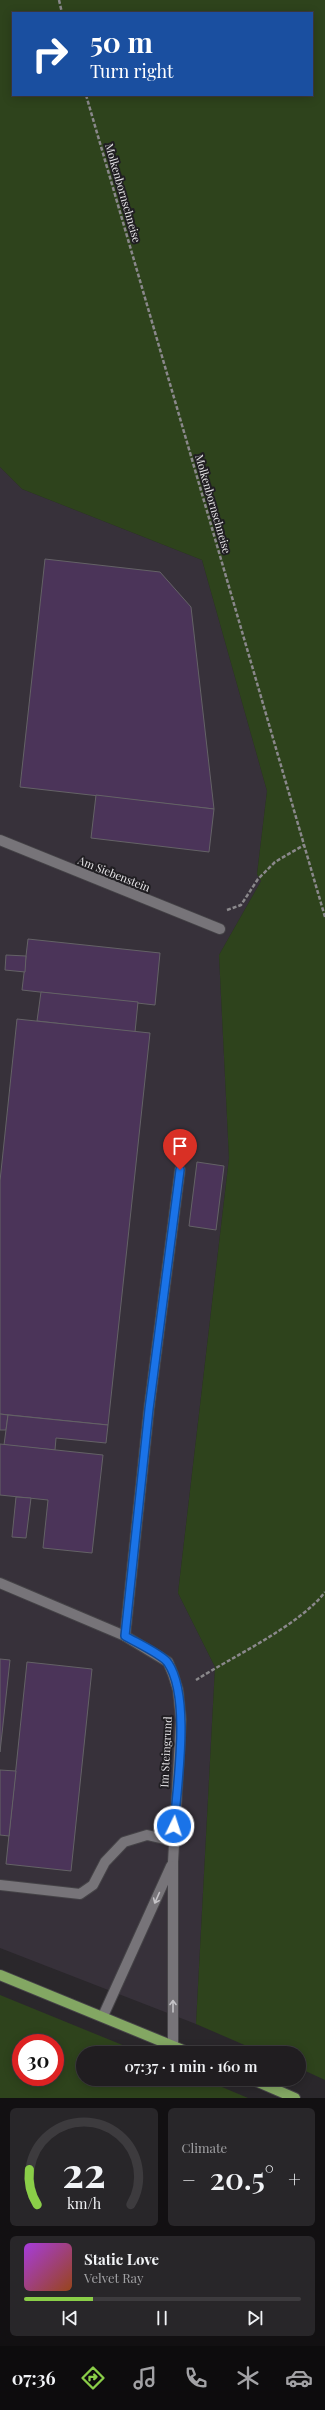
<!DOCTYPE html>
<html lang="en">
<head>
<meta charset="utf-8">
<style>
	body { margin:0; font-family:"Playfair Display",serif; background:#282629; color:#f1f3f6; height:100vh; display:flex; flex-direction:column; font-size:15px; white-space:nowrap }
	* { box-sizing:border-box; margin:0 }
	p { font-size:13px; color:#a2a2a5 }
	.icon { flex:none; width:22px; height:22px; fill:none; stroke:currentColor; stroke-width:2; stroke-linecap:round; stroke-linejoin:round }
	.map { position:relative; height:2098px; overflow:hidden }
	.sheet { display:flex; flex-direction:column; gap:10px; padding:10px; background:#121012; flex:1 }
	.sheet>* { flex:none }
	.hud { position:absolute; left:12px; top:12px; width:301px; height:84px; border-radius:0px; box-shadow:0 2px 10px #0003,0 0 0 1px #3d3b3e; background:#1a4fa0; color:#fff; overflow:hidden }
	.speed { position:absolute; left:12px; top:2034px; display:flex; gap:8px; font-size:20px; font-weight:700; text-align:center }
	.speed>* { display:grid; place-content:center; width:52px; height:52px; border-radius:50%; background:#201d20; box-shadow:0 2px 10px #0003,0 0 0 1px #3d3b3e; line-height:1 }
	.speed .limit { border:6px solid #d22; background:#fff; color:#111 }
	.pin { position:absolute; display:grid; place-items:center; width:34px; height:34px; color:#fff; margin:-41px -17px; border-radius:50% 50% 50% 0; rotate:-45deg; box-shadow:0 0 4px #0007 }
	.pin .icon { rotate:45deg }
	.me { position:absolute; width:44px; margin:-22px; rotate:4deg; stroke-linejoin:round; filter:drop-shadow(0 0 3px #0008) }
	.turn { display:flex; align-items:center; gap:14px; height:84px; padding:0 12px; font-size:18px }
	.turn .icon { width:52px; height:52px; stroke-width:2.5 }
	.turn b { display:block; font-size:28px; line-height:34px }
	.big { font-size:30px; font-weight:600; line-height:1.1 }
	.sheet .tile { flex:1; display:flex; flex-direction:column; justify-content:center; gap:6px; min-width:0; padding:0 14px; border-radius:6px; background:#282629 }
	.sheet .dial { align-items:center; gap:0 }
	.dial svg { height:104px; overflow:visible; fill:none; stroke:#3d3b3e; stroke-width:7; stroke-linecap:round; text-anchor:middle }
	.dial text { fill:#f1f3f6; stroke:none }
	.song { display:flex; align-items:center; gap:12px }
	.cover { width:48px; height:48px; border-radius:6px; background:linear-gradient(135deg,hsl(280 70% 55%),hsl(20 70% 35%)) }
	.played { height:4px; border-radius:2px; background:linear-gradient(90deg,#8ace48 25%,#3d3b3e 25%) }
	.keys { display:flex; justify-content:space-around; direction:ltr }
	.heat { display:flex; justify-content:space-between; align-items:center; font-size:22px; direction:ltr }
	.sheet .tiles { flex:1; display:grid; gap:10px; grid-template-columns:1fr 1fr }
	.tile:last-child { grid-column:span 2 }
	.trip { position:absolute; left:76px; top:2046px; width:230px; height:40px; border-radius:20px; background:#201d20; box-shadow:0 2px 10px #0003,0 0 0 1px #3d3b3e; font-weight:600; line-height:40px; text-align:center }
	.menu { display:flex; height:64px; justify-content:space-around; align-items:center; background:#0d0c0d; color:#a2a2a5 }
	.menu .icon { width:28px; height:28px }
	.menu .active { color:#8ace48 }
	.menu b { font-size:18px; color:#f1f3f6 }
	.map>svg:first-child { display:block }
</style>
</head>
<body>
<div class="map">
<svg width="325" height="2098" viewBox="0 0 325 2098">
	<rect width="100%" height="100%" fill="#2a272b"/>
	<polygon fill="#37313a" points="0,467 22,489 202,560 267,791 257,874 261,881 219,955 229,1158 178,1593 215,1667 196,2024 0,1948"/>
	<g fill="#2e431c" fill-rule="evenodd">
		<path d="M0,0H325V2080L299,2068V2053H263L196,2024L215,1667L178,1593L229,1158L219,955L261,881L257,874L267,791L202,560L22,489L0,467ZM13,13H312V95H13Z"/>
		<path d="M0,1995L142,2053H83V2079H203L248,2098H0ZM21,2043H55V2077H21Z"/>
	</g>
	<g fill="#4b3459" stroke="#646266">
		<polygon points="45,559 160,572 191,607 214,809 20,787"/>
		<polygon points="96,795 214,809 209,852 91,838"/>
		<polygon points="28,939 160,953 155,1005 22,990"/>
		<polygon points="6,955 26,956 25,972 5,970"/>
		<polygon points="41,992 138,1002 135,1032 37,1021"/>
		<polygon points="17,1019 150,1033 108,1425 0,1414 0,1181"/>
		<polygon points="197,1162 224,1166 216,1230 189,1226"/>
		<polygon points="0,1414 8,1415 6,1430 0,1430"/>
		<polygon points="8,1415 108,1425 106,1443 56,1438 55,1450 4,1445"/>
		<polygon points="0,1444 103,1455 92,1553 43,1548 48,1500 0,1495"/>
		<polygon points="16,1497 31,1498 26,1538 12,1537"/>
		<polygon points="0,1659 10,1660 0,1752"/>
		<polygon points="27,1662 92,1669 71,1871 6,1864"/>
		<polygon points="0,1770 16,1771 9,1836 0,1835"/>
	</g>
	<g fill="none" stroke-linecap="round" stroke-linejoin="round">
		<g stroke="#454347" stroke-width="12">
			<g id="minor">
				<polyline points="0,840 220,929"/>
				<polyline points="0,1583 125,1636 168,1662 173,1674 178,1690 181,1720 173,1862 173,2045"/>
				<polyline points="125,1636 149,1409 180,1170"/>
				<polyline points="0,1885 80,1894 93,1885 105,1862 124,1842 147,1835 173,1841"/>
				<polyline points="103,2016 171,1866"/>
			</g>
		</g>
		<g stroke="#454347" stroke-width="12">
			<g id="major">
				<polyline points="0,1975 190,2053"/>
				<polyline points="251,2079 295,2098"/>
			</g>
		</g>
		<g stroke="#8a888b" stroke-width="2.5" stroke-dasharray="4 2" stroke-linecap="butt">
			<polyline points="59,0 62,13"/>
			<polyline points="86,95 325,917"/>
			<polyline points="227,910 241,905 258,879 275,862 304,845"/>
			<path d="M196,1680C232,1657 300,1625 325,1592"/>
		</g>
		<use href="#minor" stroke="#777479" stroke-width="10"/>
		<use href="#major" stroke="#83a763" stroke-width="10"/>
	</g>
	<defs><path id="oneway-shaft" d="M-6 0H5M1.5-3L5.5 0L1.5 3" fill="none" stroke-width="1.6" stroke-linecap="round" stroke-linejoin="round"/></defs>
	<g stroke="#c5c3c7">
		<use href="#oneway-shaft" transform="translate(157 1898) rotate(114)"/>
		<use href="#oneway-shaft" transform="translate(173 2006) rotate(-90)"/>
	</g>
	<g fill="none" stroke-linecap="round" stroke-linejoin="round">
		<g stroke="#114b97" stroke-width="10">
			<path id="route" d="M174,1826C177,1785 191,1697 168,1663C163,1655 135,1642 125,1636L149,1409L180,1170"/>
		</g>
		<use href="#route" stroke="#1a73e8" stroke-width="7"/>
	</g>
	<g text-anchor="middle" stroke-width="4" stroke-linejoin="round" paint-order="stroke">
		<g font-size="11" fill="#e7e5e8" stroke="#201e22">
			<text transform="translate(123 193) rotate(74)" y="4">Molkenbornschneise</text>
			<text transform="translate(213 504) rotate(74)" y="4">Molkenbornschneise</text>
			<text transform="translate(114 874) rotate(22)" y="4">Am Siebenstein</text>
			<text transform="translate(166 1752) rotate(-87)" y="4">Im Steingrund</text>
		</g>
	</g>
</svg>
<div class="speed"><div class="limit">30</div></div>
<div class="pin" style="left:180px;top:1170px;background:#d93025"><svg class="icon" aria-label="arrive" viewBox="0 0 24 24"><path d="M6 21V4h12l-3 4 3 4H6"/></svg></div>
<svg class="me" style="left:174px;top:1826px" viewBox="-20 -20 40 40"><circle r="17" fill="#1a73e8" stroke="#fff" stroke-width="3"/><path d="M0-11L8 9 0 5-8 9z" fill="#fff"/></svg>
<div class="trip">07:37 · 1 min · 160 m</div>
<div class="hud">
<div class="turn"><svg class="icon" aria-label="right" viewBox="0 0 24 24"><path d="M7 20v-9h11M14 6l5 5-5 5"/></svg><div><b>50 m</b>Turn right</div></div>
</div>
</div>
<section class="sheet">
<div class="tiles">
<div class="tile dial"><svg viewBox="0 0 100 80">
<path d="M14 69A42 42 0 1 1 86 69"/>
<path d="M14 69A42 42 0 0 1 8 42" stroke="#8ace48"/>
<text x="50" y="56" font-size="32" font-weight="700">22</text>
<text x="50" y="72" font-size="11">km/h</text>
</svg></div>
<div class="tile"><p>Climate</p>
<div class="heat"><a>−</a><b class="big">20.5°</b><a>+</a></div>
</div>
<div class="tile">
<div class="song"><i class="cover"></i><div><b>Static Love</b><p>Velvet Ray</p></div></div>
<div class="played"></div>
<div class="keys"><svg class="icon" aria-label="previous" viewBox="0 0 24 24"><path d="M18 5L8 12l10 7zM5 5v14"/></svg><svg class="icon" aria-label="pause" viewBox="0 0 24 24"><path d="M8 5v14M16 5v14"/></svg><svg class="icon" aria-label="next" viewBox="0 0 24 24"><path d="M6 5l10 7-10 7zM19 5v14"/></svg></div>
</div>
</div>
</section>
<nav class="menu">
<b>07:36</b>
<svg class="icon active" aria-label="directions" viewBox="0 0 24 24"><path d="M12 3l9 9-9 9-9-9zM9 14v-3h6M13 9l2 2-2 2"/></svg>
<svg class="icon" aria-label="music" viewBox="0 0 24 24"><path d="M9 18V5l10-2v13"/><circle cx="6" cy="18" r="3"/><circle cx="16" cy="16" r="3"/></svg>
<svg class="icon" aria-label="phone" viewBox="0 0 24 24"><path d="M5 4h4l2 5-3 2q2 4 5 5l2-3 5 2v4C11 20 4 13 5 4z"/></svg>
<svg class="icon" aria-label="climate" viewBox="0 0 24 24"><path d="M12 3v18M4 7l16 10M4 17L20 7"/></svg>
<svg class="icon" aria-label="car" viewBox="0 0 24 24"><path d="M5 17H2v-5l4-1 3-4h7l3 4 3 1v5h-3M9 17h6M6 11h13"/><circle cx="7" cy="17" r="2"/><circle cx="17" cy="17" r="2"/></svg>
</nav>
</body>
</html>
